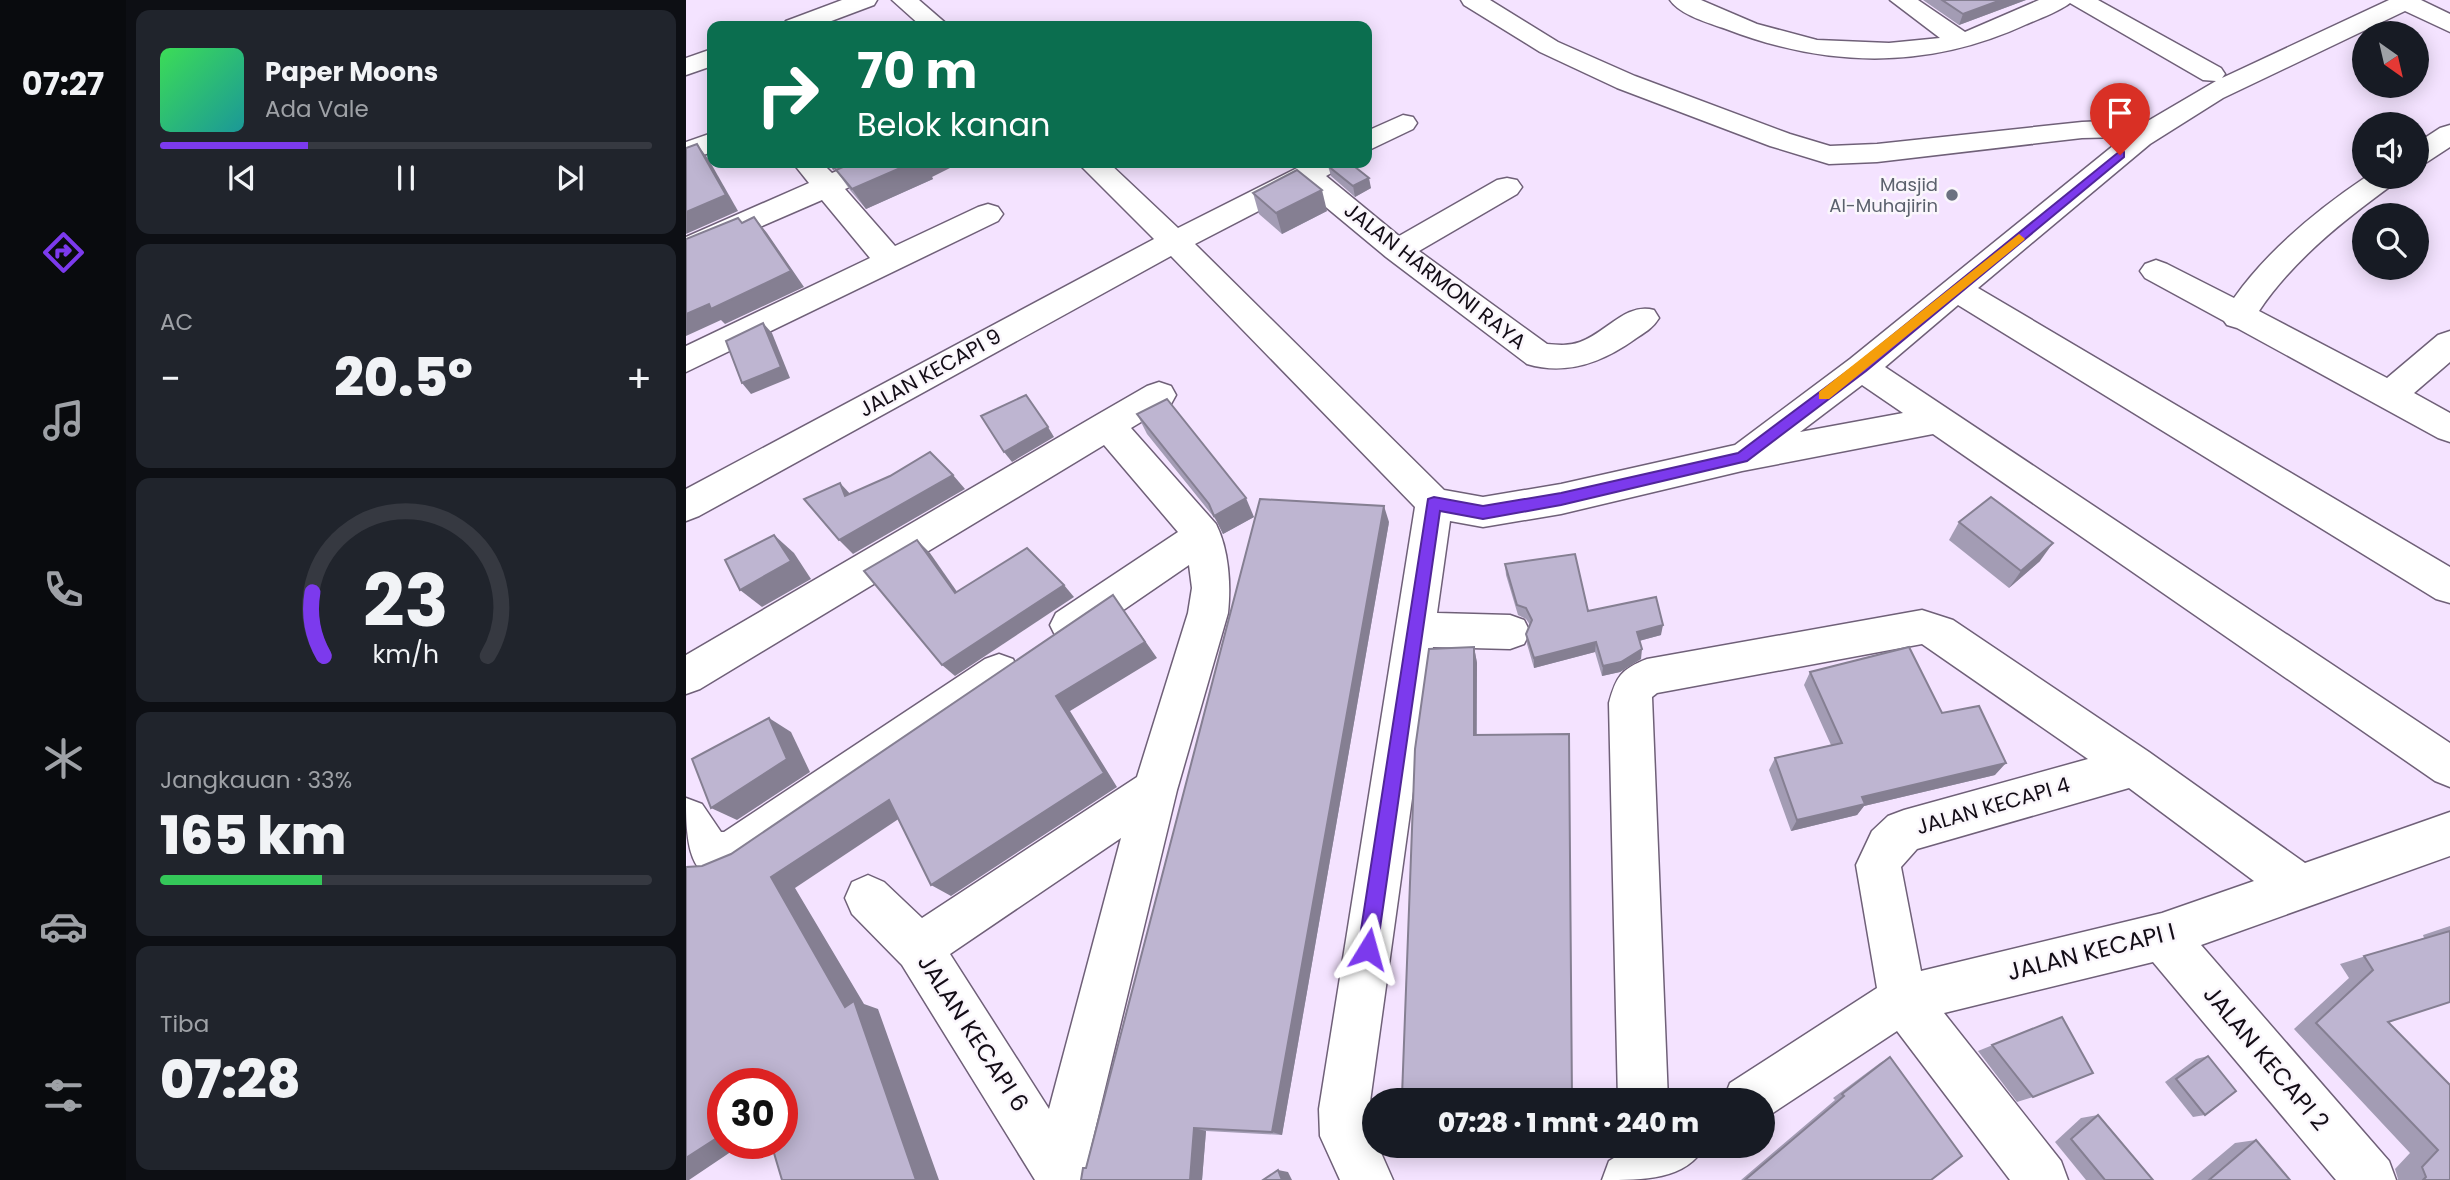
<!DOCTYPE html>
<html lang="id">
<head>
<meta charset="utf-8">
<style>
	body { margin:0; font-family:Poppins,sans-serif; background:#20242c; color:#f1f3f6; height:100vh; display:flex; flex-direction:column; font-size:26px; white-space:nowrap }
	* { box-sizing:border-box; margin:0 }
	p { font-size:23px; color:#9ea1a6 }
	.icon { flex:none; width:38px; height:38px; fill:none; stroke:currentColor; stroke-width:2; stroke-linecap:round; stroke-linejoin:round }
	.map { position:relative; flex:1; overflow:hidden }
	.panel { display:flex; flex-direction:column; gap:10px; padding:10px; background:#0d0f14; width:560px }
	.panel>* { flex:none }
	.top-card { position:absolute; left:21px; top:21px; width:665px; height:147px; border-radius:14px; box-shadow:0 4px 18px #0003; background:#0b6e4f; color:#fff; overflow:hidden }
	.needle { width:46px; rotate:146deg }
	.tools { position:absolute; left:1666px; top:21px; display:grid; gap:14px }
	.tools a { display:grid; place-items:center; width:77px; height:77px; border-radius:50%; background:#171b24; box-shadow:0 4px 18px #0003; font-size:35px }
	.speed { position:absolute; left:21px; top:1068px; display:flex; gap:14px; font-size:35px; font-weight:700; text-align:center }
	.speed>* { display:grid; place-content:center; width:91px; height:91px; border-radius:50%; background:#171b24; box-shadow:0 4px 18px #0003; line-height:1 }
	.speed .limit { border:10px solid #d22; background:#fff; color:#111 }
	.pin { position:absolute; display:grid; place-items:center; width:60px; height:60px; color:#fff; margin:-72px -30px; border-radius:50% 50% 50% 0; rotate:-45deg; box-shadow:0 0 7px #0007 }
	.pin .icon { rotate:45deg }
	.me { position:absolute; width:77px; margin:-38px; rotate:8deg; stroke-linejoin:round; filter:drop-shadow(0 0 5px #0008) }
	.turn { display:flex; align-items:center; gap:24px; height:147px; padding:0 35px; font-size:32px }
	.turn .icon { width:91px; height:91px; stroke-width:2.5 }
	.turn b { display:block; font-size:49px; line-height:60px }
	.big { font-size:52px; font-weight:800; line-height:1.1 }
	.panel .tile { flex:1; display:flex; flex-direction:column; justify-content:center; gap:10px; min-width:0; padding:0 24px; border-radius:14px; background:#20242c }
	.panel .dial { align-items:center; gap:0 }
	.dial svg { height:182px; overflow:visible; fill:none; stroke:#363941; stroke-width:7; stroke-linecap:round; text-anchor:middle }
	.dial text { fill:#f1f3f6; stroke:none }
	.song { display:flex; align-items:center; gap:21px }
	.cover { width:84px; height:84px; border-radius:10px; background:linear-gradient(135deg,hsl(130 70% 55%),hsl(180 70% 35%)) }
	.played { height:7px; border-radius:4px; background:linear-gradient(90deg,#7c3aed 30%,#363941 30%) }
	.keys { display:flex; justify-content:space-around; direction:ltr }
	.heat { display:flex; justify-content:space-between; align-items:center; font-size:38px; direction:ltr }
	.charge { height:10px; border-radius:5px; background:linear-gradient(90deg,#34c759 33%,#363941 0) }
	.trip { position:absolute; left:676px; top:1088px; width:413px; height:70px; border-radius:35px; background:#171b24; box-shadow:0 4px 18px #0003; font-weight:800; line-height:70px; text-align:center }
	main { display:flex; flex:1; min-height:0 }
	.menu { display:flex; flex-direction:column; width:126px; justify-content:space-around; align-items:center; background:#090b0e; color:#9ea1a6 }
	.menu .icon { width:49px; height:49px }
	.menu .selected { color:#7c3aed }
	.menu b { font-size:32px; color:#f1f3f6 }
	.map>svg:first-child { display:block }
</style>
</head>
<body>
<main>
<nav class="menu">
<b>07:27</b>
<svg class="icon selected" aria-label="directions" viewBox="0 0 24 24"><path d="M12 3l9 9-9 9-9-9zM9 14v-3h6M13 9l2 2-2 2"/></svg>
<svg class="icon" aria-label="music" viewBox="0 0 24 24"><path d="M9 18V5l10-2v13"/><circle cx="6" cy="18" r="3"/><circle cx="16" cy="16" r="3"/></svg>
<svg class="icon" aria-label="phone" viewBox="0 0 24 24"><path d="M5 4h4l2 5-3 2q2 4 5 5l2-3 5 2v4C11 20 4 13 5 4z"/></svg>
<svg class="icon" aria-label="climate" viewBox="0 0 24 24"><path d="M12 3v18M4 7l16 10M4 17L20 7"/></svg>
<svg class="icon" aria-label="car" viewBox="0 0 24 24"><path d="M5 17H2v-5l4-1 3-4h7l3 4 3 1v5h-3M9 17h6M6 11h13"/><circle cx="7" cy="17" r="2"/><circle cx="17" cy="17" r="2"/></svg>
<svg class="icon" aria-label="filters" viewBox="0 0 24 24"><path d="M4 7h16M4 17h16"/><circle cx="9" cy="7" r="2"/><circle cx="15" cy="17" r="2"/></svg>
</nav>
<section class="panel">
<div class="tile">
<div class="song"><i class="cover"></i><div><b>Paper Moons</b><p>Ada Vale</p></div></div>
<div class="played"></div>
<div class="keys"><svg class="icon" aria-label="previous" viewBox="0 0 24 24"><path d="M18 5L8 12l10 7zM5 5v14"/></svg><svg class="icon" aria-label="pause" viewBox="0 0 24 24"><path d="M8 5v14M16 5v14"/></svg><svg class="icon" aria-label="next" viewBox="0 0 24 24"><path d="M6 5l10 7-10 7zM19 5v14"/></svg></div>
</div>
<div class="tile"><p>AC</p>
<div class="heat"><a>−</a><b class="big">20.5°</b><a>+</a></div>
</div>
<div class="tile dial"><svg viewBox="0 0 100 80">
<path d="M14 69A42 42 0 1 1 86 69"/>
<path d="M14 69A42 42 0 0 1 9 41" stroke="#7c3aed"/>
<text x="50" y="56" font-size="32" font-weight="700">23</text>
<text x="50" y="72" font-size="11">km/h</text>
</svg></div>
<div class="tile"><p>Jangkauan · 33%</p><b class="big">165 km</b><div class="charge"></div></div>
<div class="tile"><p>Tiba</p><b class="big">07:28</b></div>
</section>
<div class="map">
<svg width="1764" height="1180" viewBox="0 0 1764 1180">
	<rect width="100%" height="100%" fill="#f4e3ff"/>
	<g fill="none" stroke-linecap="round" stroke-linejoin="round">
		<g stroke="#6f6078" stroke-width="3">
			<g id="street">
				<polygon points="156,0 191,0 188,5 132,26 96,26 100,21"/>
				<polygon points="206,0 233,0 263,26 235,26"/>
				<path d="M775,0H804L872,42L949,76L1104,134L1144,146L1191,144L1396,122L1443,120L1455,125L1530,81L1517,80L1384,3C1372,12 1355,18 1341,24C1242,70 1141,68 1040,29C1023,23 994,15 984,0H1015L1071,24L1131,40L1203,43L1254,38L1204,0H1232L1279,32L1353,0H1412L1535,68L1539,74L1536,78L1703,0H1735L1764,14V32L1719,11L1537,98L1464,144L1292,288L1764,567V603L1750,599L1272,305L1199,367L1764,743V787L1749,781L1247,434L1056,471L875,514L797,527L764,521L751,613L824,615L838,620L844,632L838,644L824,649L747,647L683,1109L688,1146H692L707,1180H654L634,1136L633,1109L729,507L485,256L13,516L0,521V489L468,239L392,163H423L492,228L621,163H657L653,169L640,176L713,236L811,180L821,178L831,180L836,187L831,194L733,251L861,344C872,345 883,346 894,342C920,333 940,302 968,310L973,318C967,328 958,333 949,339C917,362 881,376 841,364L700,257L617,188L509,244L758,490L797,497L875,484L1049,445L1164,359L1438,137L1396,138L1191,162L1143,164L1084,146L931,88L854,52L778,5ZM1176,385L1217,413L1114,432Z"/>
				<polygon points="26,49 26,66 0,75 0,58"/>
				<polygon points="717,115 727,117 731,123 727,129 681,151 681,131"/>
				<polygon points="1764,125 1764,147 1741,162 1731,165 1731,143 1754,128"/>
				<polygon points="26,133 26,152 0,161 0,142"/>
				<polygon points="107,163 136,163 146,173 170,163 208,163 204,169 159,189 209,246 292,207 302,204 312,207 317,214 312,221 0,372 0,346 184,258 136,200 0,259 0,237 123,183"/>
				<path d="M1680,177H1713L1709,183C1659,219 1607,260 1573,311L1701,378L1752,335L1764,331V362L1728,393L1764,413V442L1752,438L1551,328L1541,325L1538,321L1459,278L1454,271L1459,264L1470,260L1481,264L1548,298C1582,250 1631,210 1680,177Z"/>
				<path d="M473,382L485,386L490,395L485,404L445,428L530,524C543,550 545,585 542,613L491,790L399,1171L402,1180H349L216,965L166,914L159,898L166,882L182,875L198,882L236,918L451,777L502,613L506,588L503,565L398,637L384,642L370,637L364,625L370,613L492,532L418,445L14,689L0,694V655L409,416L461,386ZM435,838L363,1109L264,954Z"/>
				<path d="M1236,610L1267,620L1463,752L1619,863L1764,812V856L1515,945L1703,1161L1710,1180H1650L1467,962L1258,1013L1375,1161L1382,1180H1324L1211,1031L1076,1120V1101H1037L1044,1083L1191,988L1170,865L1186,831L1202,816L1218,810L1402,759L1236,644L971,693L966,697L982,1101H932L923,703C930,677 935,669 961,659ZM1443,788L1568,881L1476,913L1235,971L1215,867L1231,849Z"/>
				<path d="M313,654L327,659L333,672L327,685L69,863C59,867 48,874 38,876C0,884 0,828 0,798L16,804L35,832H38L299,659Z"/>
				<path d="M947,1146H1019C1000,1180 958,1180 916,1180L923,1161Z"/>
			</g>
		</g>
		<use href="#street" fill="#fff" fill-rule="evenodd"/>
	</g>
	<g fill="#a39cb4">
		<polygon points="1237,0 1340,0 1273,25"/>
		<polygon points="642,166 685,188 669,197 645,176"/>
		<polygon points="150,170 246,177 247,179 180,209 164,190"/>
		<polygon points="567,193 641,211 596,234 573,214"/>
		<polygon points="451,414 568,517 537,534 531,521 461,434"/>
		<polygon points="703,522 596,1135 520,1131 516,1180 395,1180"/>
		<polygon points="1273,522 1354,561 1323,588 1263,540"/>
		<polygon points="819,564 902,611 975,635 953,641 955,659 934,672 916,676 909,652 848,668 841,644 840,634 844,625 840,619 832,615 820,575"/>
		<polygon points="788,647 791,663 791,735 809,1095 722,1101 716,1096"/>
		<polygon points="1124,672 1256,713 1309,775 1178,806 1171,815 1105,831 1083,770 1089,758 1145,745 1118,685"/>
		<polygon points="1764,926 1764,1002 1702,1022 1764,1180 1711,1180 1712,1179 1709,1169 1724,1153 1608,1029 1663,978 1654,964 1738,938 1737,935"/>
		<polygon points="1376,1017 1347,1097 1331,1102 1292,1051"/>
		<polygon points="1522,1056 1519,1115 1507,1117 1479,1082 1510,1059"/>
		<polygon points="1204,1057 1245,1180 1055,1180 1149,1100 1147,1098 1194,1063"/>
		<polygon points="1412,1115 1467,1180 1400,1180 1369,1142 1395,1118"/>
		<polygon points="1570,1140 1604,1180 1505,1180 1549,1143"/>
		<polygon points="887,1146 886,1156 810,1157 807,1154"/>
	</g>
	<g fill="#857f92">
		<polygon points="1315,0 1340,0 1273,25 1277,14"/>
		<polygon points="11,144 23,160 52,211 0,234 0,212"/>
		<polygon points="143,163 164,163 147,170"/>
		<polygon points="226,163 274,163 246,177 247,179 180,209 166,189"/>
		<polygon points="683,178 685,188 669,197 667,186"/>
		<polygon points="636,190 641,211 596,234 590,213"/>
		<polygon points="68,217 81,233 118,287 39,324 35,320 0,336 0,314"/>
		<polygon points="77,323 86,333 104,378 65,394 56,383"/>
		<polygon points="362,427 368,437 326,462 318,452"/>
		<polygon points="267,475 279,489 167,554 153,540"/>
		<polygon points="154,483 168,498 159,496"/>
		<polygon points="560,498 568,517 537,534 528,516"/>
		<polygon points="698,506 703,522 596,1135 586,1132"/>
		<polygon points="88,535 108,553 125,579 76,607 54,590"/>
		<polygon points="231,540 244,553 281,606 269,593"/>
		<polygon points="1367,543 1354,561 1323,588 1335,571"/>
		<polygon points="378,585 388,597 269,676 256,665"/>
		<polygon points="427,595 471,658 384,711 431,787 265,896 245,885 370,696"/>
		<polygon points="977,625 975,635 949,642 951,632"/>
		<polygon points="910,642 909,652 848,668 848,658"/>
		<polygon points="788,647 791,663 790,750 788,735"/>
		<polygon points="956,649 955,659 934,672 916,676 917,666"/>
		<polygon points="83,718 105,732 124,772 51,820 25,808"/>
		<polygon points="1320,763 1309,775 1178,806 1171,815 1105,831 1111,820 1176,797"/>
		<polygon points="203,800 223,812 109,888 178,1004 192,1009 253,1180 230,1180 159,1007 85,877"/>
		<polygon points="508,1128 520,1131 516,1180 504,1180"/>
		<polygon points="37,1134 37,1143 58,1143 3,1180 0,1180 0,1158"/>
		<polygon points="592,1170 602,1172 606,1180 596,1180"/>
	</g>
	<g fill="#beb5d1" stroke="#857f92" stroke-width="2">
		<polygon points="1256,0 1315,0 1277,14"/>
		<polygon points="11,144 40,195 0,212 0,148"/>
		<polygon points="166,163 226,163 166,189 150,170"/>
		<polygon points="646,163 664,163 683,178 667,186 642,166"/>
		<polygon points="611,170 636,190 590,213 567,193"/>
		<polygon points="68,217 105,271 25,309 23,304 0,314 0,239 52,218 56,223"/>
		<polygon points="77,323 95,367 56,383 40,341"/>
		<polygon points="340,395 362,427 318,452 295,416"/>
		<polygon points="481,399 560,498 528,516 523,504 451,414"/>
		<polygon points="244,452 267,475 153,540 118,499 154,483 159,496 204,476"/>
		<polygon points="1305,497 1367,543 1335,571 1273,522"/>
		<polygon points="574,499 698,506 586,1132 508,1128 504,1180 395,1180 397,1168 400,1168"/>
		<polygon points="88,535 105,561 54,590 39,560"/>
		<polygon points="231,540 269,593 341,548 378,585 256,665 178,571"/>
		<polygon points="889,554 902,611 970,597 977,625 951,632 956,649 935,662 917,666 910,642 848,658 840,634 846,620 840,608 831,605 819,564"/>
		<polygon points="427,595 459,642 370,696 418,773 245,885 203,800 85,877 159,1007 168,1001 230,1180 96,1180 85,1143 96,1143 96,1083 37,1083 37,1134 0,1158 0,867 16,866 45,854"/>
		<polygon points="788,647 788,735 883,734 886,1101 809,1101 809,1090 716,1096 729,749 743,649"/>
		<polygon points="1223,647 1256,713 1293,706 1320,763 1176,797 1179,804 1111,820 1089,758 1156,743 1124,672"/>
		<polygon points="83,718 101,759 25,808 6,759"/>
		<polygon points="1764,931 1764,1002 1702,1022 1764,1085 1764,1180 1737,1180 1740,1177 1736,1167 1752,1150 1630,1023 1687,970 1678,956"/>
		<polygon points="1376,1017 1407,1073 1347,1097 1306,1045"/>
		<polygon points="1522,1056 1550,1091 1519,1115 1490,1079"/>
		<polygon points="1204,1057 1276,1156 1245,1180 1059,1180 1158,1096 1156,1094"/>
		<polygon points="1412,1115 1467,1180 1419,1180 1385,1139"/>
		<polygon points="1570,1140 1604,1180 1523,1180"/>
		<polygon points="807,1146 887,1146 887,1153 807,1154"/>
		<polygon points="592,1170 596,1180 577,1180"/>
	</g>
	<polygon fill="#7c3aed" stroke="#51269a" stroke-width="2" points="1434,151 1438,152 1438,157 1180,371 1061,461 875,505 797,519 754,511 691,949 688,956 682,959 675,956 672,949 742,499 748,497 797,506 875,493 1052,453 1171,364"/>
	<polygon fill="#f59e0b" points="1333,234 1339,239 1337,241 1143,399 1133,399 1133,392"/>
	<circle fill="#6b7280" stroke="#faf6fc" stroke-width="2.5" cx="1266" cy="195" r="7"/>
	<g text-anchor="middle" stroke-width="5" stroke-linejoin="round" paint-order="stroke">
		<g font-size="18" fill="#5b616d" stroke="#faf6fc" text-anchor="end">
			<text x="1252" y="191">Masjid<tspan x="1252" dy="21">Al-Muhajirin</tspan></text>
		</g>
		<g font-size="21" fill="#130d16" stroke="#faf6fc">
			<text transform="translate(749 276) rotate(38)" y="7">JALAN HARMONI RAYA</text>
			<text transform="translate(244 373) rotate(-29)" y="7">JALAN KECAPI 9</text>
			<text transform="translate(1307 806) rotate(-16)" y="7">JALAN KECAPI 4</text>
		</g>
		<g font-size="24" fill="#130d16" stroke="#faf6fc">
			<text transform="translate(1405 952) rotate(-14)" y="8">JALAN KECAPI I</text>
			<text transform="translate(287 1033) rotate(57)" y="8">JALAN KECAPI 6</text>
			<text transform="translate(1580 1058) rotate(50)" y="8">JALAN KECAPI 2</text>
		</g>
	</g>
</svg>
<div class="tools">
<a><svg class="needle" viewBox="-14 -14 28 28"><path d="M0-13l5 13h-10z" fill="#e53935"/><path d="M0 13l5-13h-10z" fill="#9ea1a6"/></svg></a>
<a><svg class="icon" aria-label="sound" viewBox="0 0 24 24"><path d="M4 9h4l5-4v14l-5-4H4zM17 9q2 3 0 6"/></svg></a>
<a><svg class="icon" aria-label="search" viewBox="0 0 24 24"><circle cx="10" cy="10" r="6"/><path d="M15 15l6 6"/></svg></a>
</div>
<div class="speed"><div class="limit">30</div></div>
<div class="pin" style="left:1434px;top:155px;background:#d93025"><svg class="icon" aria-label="arrive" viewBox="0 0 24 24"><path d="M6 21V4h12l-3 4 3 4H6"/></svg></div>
<svg class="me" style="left:682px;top:949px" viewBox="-20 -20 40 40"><path d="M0-17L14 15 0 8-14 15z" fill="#7c3aed" stroke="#fff" stroke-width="4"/></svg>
<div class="trip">07:28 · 1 mnt · 240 m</div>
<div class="top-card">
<div class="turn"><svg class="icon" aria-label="right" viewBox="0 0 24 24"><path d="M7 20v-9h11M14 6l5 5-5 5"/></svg><div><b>70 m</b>Belok kanan</div></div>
</div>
</div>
</main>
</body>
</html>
